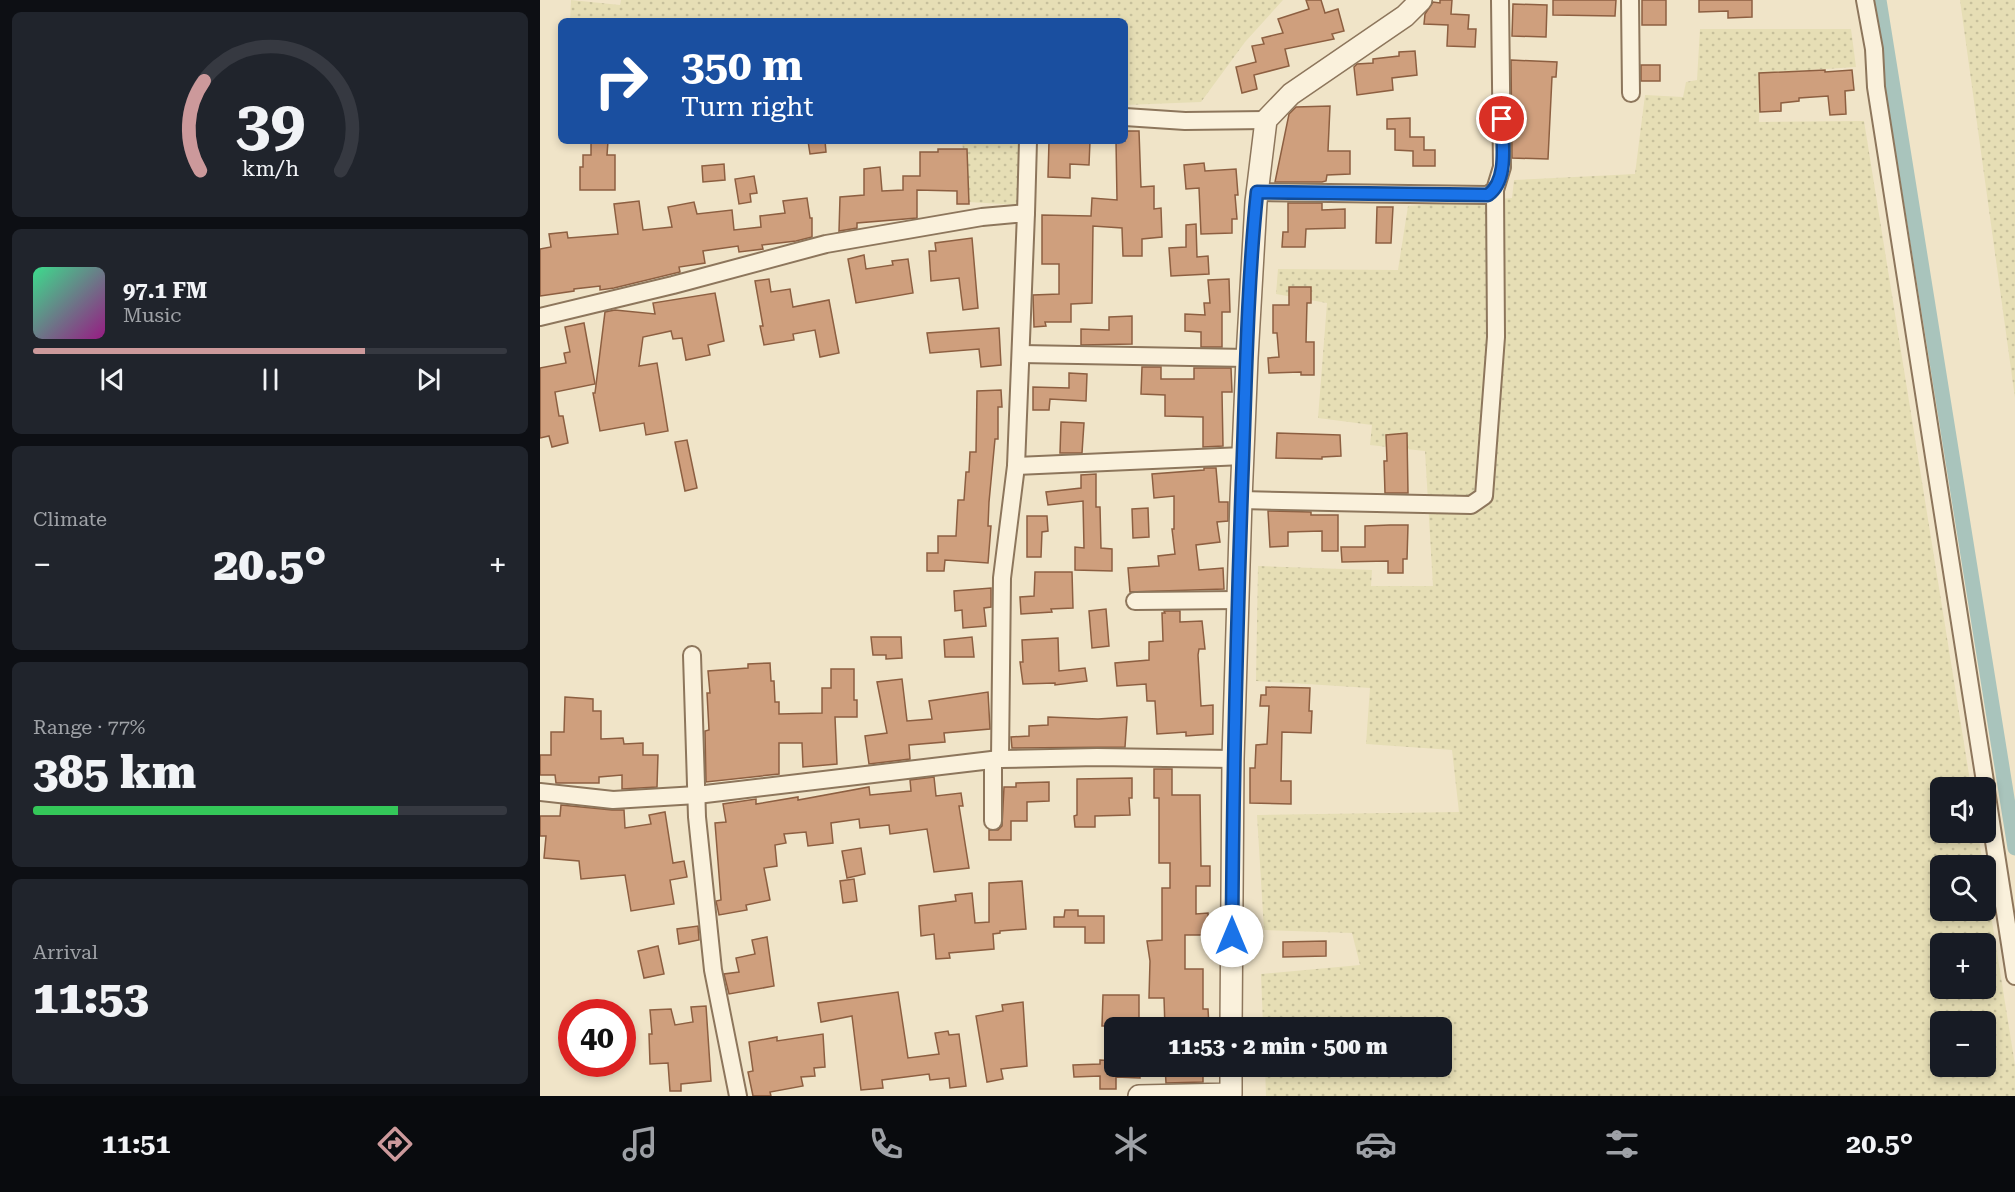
<!DOCTYPE html>
<html lang="en">
<head>
<meta charset="utf-8">
<style>
	body { margin:0; font-family:"Roboto Serif",serif; background:#20242c; color:#f1f3f6; height:100vh; display:flex; flex-direction:column; font-size:22px; white-space:nowrap }
	* { box-sizing:border-box; margin:0 }
	p { font-size:20px; color:#9ea1a6 }
	.icon { flex:none; width:33px; height:33px; fill:none; stroke:currentColor; stroke-width:2; stroke-linecap:round; stroke-linejoin:round }
	.map { position:relative; flex:1; overflow:hidden }
	.details { display:flex; flex-direction:column; gap:12px; padding:12px; background:#0d0f14; width:540px }
	.details>* { flex:none }
	.banner { position:absolute; left:18px; top:18px; width:570px; height:126px; border-radius:9px; box-shadow:0 3px 9px #0003; background:#1a4fa0; color:#fff; overflow:hidden }
	.fabs { position:absolute; left:1390px; top:777px; display:grid; gap:12px }
	.fabs a { display:grid; place-items:center; width:66px; height:66px; border-radius:9px; background:#171b24; box-shadow:0 3px 9px #0003; font-size:30px }
	.speed { position:absolute; left:18px; top:999px; display:flex; gap:12px; font-size:30px; font-weight:700; text-align:center }
	.speed>* { display:grid; place-content:center; width:78px; height:78px; border-radius:50%; background:#171b24; box-shadow:0 3px 9px #0003; line-height:1 }
	.speed .limit { border:9px solid #d22; background:#fff; color:#111 }
	.pin { position:absolute; display:grid; place-items:center; width:51px; height:51px; color:#fff; margin:-26px; border:3px solid #fff; border-radius:50%; box-shadow:0 2px 6px #0007 }
	.me { position:absolute; width:66px; margin:-33px; rotate:0deg; stroke-linejoin:round; filter:drop-shadow(0 0 4px #0008) }
	.turn { display:flex; align-items:center; gap:21px; height:126px; padding:0 24px; font-size:27px }
	.turn .icon { width:78px; height:78px; stroke-width:2.5 }
	.turn b { display:block; font-size:42px; line-height:51px }
	.big { font-size:45px; font-weight:800; line-height:1.1 }
	.details .card { flex:1; display:flex; flex-direction:column; justify-content:center; gap:9px; min-width:0; padding:0 21px; border-radius:9px; background:#20242c }
	.details .dial { align-items:center; gap:0 }
	.dial svg { height:156px; overflow:visible; fill:none; stroke:#363941; stroke-width:7; stroke-linecap:round; text-anchor:middle }
	.dial text { fill:#f1f3f6; stroke:none }
	.song { display:flex; align-items:center; gap:18px }
	.cover { width:72px; height:72px; border-radius:9px; background:linear-gradient(135deg,hsl(150 70% 55%),hsl(310 70% 35%)) }
	.played { height:6px; border-radius:3px; background:linear-gradient(90deg,#cc999b 70%,#363941 70%) }
	.keys { display:flex; justify-content:space-around; direction:ltr }
	.heat { display:flex; justify-content:space-between; align-items:center; font-size:33px; direction:ltr }
	.charge { height:9px; border-radius:4px; background:linear-gradient(90deg,#34c759 77%,#363941 0) }
	.trip { position:absolute; left:564px; top:1017px; width:348px; height:60px; border-radius:9px; background:#171b24; box-shadow:0 3px 9px #0003; font-weight:800; line-height:60px; text-align:center }
	.dock { display:flex; height:96px; justify-content:space-around; align-items:center; background:#090b0e; color:#9ea1a6 }
	.dock .icon { width:42px; height:42px }
	.dock .on { color:#cc999b }
	.dock b { font-size:27px; color:#f1f3f6 }
	main { display:flex; flex:1; min-height:0 }
	.map>svg:first-child { display:block }
</style>
</head>
<body>
<main>
<section class="details">
<div class="card dial"><svg viewBox="0 0 100 80">
<path d="M14 69A42 42 0 1 1 86 69"/>
<path d="M14 69A42 42 0 0 1 16 23" stroke="#cc999b"/>
<text x="50" y="56" font-size="32" font-weight="700">39</text>
<text x="50" y="72" font-size="11">km/h</text>
</svg></div>
<div class="card">
<div class="song"><i class="cover"></i><div><b>97.1 FM</b><p>Music</p></div></div>
<div class="played"></div>
<div class="keys"><svg class="icon" aria-label="previous" viewBox="0 0 24 24"><path d="M18 5L8 12l10 7zM5 5v14"/></svg><svg class="icon" aria-label="pause" viewBox="0 0 24 24"><path d="M8 5v14M16 5v14"/></svg><svg class="icon" aria-label="next" viewBox="0 0 24 24"><path d="M6 5l10 7-10 7zM19 5v14"/></svg></div>
</div>
<div class="card"><p>Climate</p>
<div class="heat"><a>−</a><b class="big">20.5°</b><a>+</a></div>
</div>
<div class="card"><p>Range · 77%</p><b class="big">385 km</b><div class="charge"></div></div>
<div class="card"><p>Arrival</p><b class="big">11:53</b></div>
</section>
<div class="map">
<svg width="1475" height="1096" viewBox="0 0 1475 1096">
	<defs>
		<pattern id="farmland-dots" width="8" height="8" patternUnits="userSpaceOnUse" patternTransform="scale(1.5)"><rect width="8" height="8" fill="#e6deb5"/><path d="M2 2h.1M6 6h.1" fill="none" stroke="#c6bf9b" stroke-width="1.8" stroke-linecap="round"/></pattern>
	</defs>
	<rect width="100%" height="100%" fill="#f0e4c8"/>
	<g fill="url(#farmland-dots)" fill-rule="evenodd">
		<polygon points="31,0 80,5 81,0 743,0 705,42 661,102 585,105 585,21 30,21"/>
		<polygon points="1420,0 1475,0 1475,398"/>
		<path d="M1160,29H1311L1316,67L1220,73L1219,122L1324,121L1431,787L1401,788V832L1438,833L1443,865L1401,866V910H1446V884L1475,1065V1096H726L725,1067L902,1066V1028L723,1027L721,974L820,965L812,933L724,930L717,815L919,812L912,750L826,744L830,688L716,681L718,566L832,570L831,586H893L885,451L830,445L832,425L778,418L787,303L736,294L738,269L858,270L868,206L972,198L974,180L1095,174L1105,95L1143,97L1146,82L1157,80ZM1401,944H1446V988H1401ZM1401,1022H1446V1066H1401Z"/>
		<polygon points="422,141 483,141 480,205 429,202"/>
	</g>
	<g fill="none" stroke-linecap="round" stroke-linejoin="round">
		<polyline stroke="#a9c4bc" stroke-width="15" points="1339,0 1475,848"/>
	</g>
	<g fill="#cf9f7d" stroke="#8d5f41" stroke-width="1.5">
		<polygon points="766,0 781,0 785,13 798,9 804,31 792,34 794,39 745,49 749,66 714,75 717,89 702,93 696,67 716,62 712,46 724,44 722,38 743,33 738,19 769,9"/>
		<polygon points="900,0 912,0 911,14 929,15 928,29 936,29 935,47 907,46 908,25 884,24 885,14 893,2 900,3"/>
		<polygon points="1013,0 1076,0 1075,16 1013,15"/>
		<rect x="1102" y="0" width="24" height="25"/>
		<polygon points="1159,0 1212,0 1212,17 1188,18 1188,11 1159,12"/>
		<polygon points="973,4 1007,5 1006,37 972,36"/>
		<polygon points="875,51 877,75 852,78 853,90 817,95 814,67 817,64 833,63 833,59 859,56 859,52"/>
		<polygon points="971,60 1017,62 1016,77 1012,77 1008,159 972,158"/>
		<rect x="1101" y="65" width="19" height="16"/>
		<polygon points="1285,70 1285,72 1312,70 1314,90 1305,91 1306,114 1290,115 1288,96 1259,98 1259,101 1241,103 1241,111 1220,112 1219,73"/>
		<polygon points="790,106 788,151 810,151 810,174 787,175 786,181 782,182 735,182 749,114 756,107"/>
		<polygon points="870,118 870,137 884,137 884,150 895,150 895,166 873,166 873,151 855,150 855,129 847,129 847,119"/>
		<polygon points="585,131 599,131 601,187 614,186 614,209 621,208 622,237 602,239 602,256 583,256 582,228 553,226 552,303 531,304 531,322 505,322 506,326 494,327 493,295 519,294 519,264 502,264 502,215 551,216 552,198 577,200 576,141 585,141"/>
		<polygon points="51,141 68,141 67,155 75,155 75,190 40,190 40,167 43,167 43,155 51,155"/>
		<polygon points="268,141 285,141 286,152 270,154"/>
		<polygon points="509,141 550,141 549,165 530,164 530,178 508,177"/>
		<polygon points="398,149 427,149 429,204 417,204 417,191 377,190 377,218 317,223 317,228 299,231 300,197 324,195 324,169 340,167 342,191 363,190 363,176 380,176 380,152 398,152"/>
		<polygon points="664,163 665,171 696,169 698,195 695,195 697,219 692,219 692,233 661,234 659,188 646,189 644,165"/>
		<polygon points="184,164 185,180 163,182 162,166"/>
		<polygon points="214,176 217,193 210,194 211,202 199,204 195,179"/>
		<polygon points="267,198 270,218 272,218 272,237 256,241 222,245 223,249 199,252 198,246 163,251 165,263 139,267 140,272 74,288 60,290 60,286 34,289 34,291 0,296 0,249 11,247 9,234 27,232 28,238 78,234 74,204 99,201 103,230 132,227 128,207 154,202 157,214 192,210 194,230 221,227 220,216 245,213 243,201"/>
		<polygon points="748,203 782,203 782,210 805,209 805,228 766,229 765,247 742,247 743,232 748,232"/>
		<polygon points="837,207 853,207 851,243 836,243"/>
		<polygon points="656,224 657,257 668,256 669,274 631,276 629,248 646,247 646,225"/>
		<polygon points="432,238 438,308 423,310 419,278 391,281 389,251 396,251 395,243"/>
		<polygon points="324,255 326,269 353,265 352,261 368,259 373,293 316,303 308,259"/>
		<polygon points="229,279 231,292 250,289 253,307 289,300 299,353 280,357 275,330 253,334 254,340 224,345 220,326 223,326 215,281"/>
		<polygon points="689,279 690,312 682,312 682,347 661,347 661,332 645,331 645,314 665,315 664,303 670,303 668,280"/>
		<polygon points="749,287 771,287 771,303 767,303 766,342 774,342 774,375 761,375 761,372 729,373 728,358 739,357 737,333 733,333 733,305 749,305"/>
		<polygon points="175,293 184,341 168,345 170,355 146,360 142,338 133,339 131,331 103,337 99,366 117,363 128,431 106,435 104,423 60,431 53,393 55,393 65,312 75,310 115,314 113,303"/>
		<polygon points="592,316 592,344 541,345 541,329 569,330 569,317"/>
		<polygon points="44,323 55,384 15,392 19,416 23,416 28,443 12,447 9,436 0,438 0,368 26,363 24,353 30,352 25,327"/>
		<polygon points="459,328 461,365 441,367 439,349 390,353 387,333"/>
		<polygon points="602,367 621,367 621,379 654,379 654,368 691,368 692,392 682,392 683,446 663,447 663,417 625,416 625,395 601,394"/>
		<polygon points="529,373 547,374 546,401 510,399 509,410 493,410 493,387 529,388"/>
		<polygon points="461,390 462,407 458,407 458,439 455,439 449,502 448,526 451,526 448,563 405,560 404,571 387,571 387,553 398,553 398,536 416,536 418,500 424,500 426,472 429,472 430,452 436,452 437,391"/>
		<polygon points="521,422 544,423 542,453 520,453"/>
		<polygon points="737,433 800,435 801,456 782,457 782,459 736,458"/>
		<polygon points="867,433 868,493 845,493 844,461 847,461 846,435"/>
		<polygon points="147,440 157,488 145,491 135,442"/>
		<polygon points="664,468 676,468 679,502 688,502 688,521 677,522 680,542 656,545 659,570 683,568 684,589 590,592 588,568 619,566 618,556 635,554 632,529 634,529 634,496 614,498 612,474 664,470"/>
		<polygon points="556,474 556,507 560,507 561,548 572,549 572,571 535,570 535,547 544,548 543,501 508,505 506,492 541,488 541,475"/>
		<polygon points="608,508 609,537 593,538 592,509"/>
		<polygon points="728,511 771,512 771,515 798,515 798,551 782,551 782,531 748,532 748,546 730,547"/>
		<polygon points="487,516 507,516 508,531 502,532 501,557 487,557"/>
		<polygon points="850,525 868,525 867,559 863,559 863,573 848,573 848,561 802,562 801,547 825,547 825,526"/>
		<polygon points="495,572 532,572 533,608 511,609 512,612 481,614 480,597 494,596"/>
		<polygon points="451,588 451,607 444,608 446,626 423,628 422,610 415,611 414,591"/>
		<polygon points="566,609 569,646 552,648 549,611"/>
		<polygon points="624,611 640,611 640,622 662,621 665,649 659,649 658,655 661,706 673,705 673,734 646,736 646,732 617,734 615,701 607,701 606,684 577,686 575,663 609,660 609,642 623,641 622,613 625,613"/>
		<polygon points="331,637 361,637 362,658 346,659 346,655 333,655"/>
		<polygon points="432,637 434,657 405,657 404,640"/>
		<polygon points="518,638 519,671 545,668 547,681 515,685 515,683 483,684 480,662 483,662 482,640"/>
		<polygon points="230,663 231,681 234,681 235,702 239,702 239,714 282,713 282,688 291,688 291,669 314,669 314,700 317,700 317,717 295,717 297,764 263,767 262,743 239,743 239,774 166,782 165,731 169,730 167,693 170,693 168,671 208,668 208,664"/>
		<polygon points="362,679 367,721 392,719 389,701 448,692 450,729 404,733 405,742 369,745 370,759 329,764 325,736 347,733 337,682"/>
		<polygon points="726,687 770,688 769,711 772,711 771,733 742,732 741,781 751,781 751,804 710,803 710,768 715,768 716,745 727,744 729,706 720,706 721,695 726,695"/>
		<polygon points="25,697 53,699 53,711 61,711 61,739 83,738 84,744 103,743 103,755 118,755 117,787 82,789 82,775 59,777 59,783 16,783 15,775 0,775 0,755 11,755 11,732 24,732"/>
		<polygon points="508,717 558,719 587,717 585,747 472,748 471,737 489,736 489,726 508,725"/>
		<polygon points="614,769 632,769 632,795 660,795 661,866 670,866 670,886 656,886 656,914 668,913 669,935 645,935 645,969 663,969 663,1009 668,1009 669,1026 625,1028 624,998 609,998 610,961 607,941 622,940 622,888 630,888 630,863 619,863 619,798 614,798"/>
		<polygon points="394,777 396,796 421,793 423,806 419,806 429,868 394,872 387,829 350,834 349,825 320,828 319,819 291,823 293,843 268,846 266,832 244,834 246,843 235,845 237,866 224,868 230,900 206,905 207,910 179,915 176,901 181,900 175,823 186,822 183,804 216,799 216,804 258,797 258,800 329,787 330,795 371,791 370,780"/>
		<polygon points="592,778 592,798 589,798 590,815 555,816 555,827 535,827 534,816 537,815 537,779"/>
		<polygon points="509,782 509,801 487,802 487,821 471,821 471,840 449,840 449,830 458,830 462,826 464,787 476,787 476,783"/>
		<polygon points="21,805 72,810 84,810 85,828 111,824 109,815 125,812 133,863 144,861 147,877 130,880 134,904 91,911 85,875 41,879 39,861 4,858 6,836 0,836 0,816 20,816"/>
		<polygon points="321,848 325,874 307,878 302,851"/>
		<polygon points="314,879 317,901 303,903 300,881"/>
		<polygon points="482,881 486,929 460,931 460,933 453,934 454,949 409,953 410,958 396,959 394,934 381,936 379,906 416,901 415,895 432,893 435,923 449,922 449,883"/>
		<polygon points="525,910 538,910 538,916 564,916 564,943 545,943 545,927 514,927 514,917 524,917"/>
		<polygon points="158,926 159,940 139,944 137,929"/>
		<polygon points="227,937 234,986 189,994 184,974 199,972 196,958 215,954 212,940"/>
		<polygon points="786,941 786,956 743,957 743,942"/>
		<polygon points="118,946 124,974 104,978 98,951"/>
		<polygon points="358,992 368,1058 399,1054 395,1033 408,1031 409,1035 419,1034 426,1086 410,1088 409,1078 390,1080 389,1074 342,1080 343,1088 321,1090 312,1016 281,1022 278,1003"/>
		<polygon points="563,995 599,995 599,1021 575,1020 575,1026 562,1026"/>
		<polygon points="483,1002 487,1066 461,1069 463,1079 447,1082 436,1016 463,1011 462,1005"/>
		<polygon points="166,1006 171,1081 141,1084 141,1091 130,1091 128,1063 110,1064 109,1034 112,1034 110,1010 131,1009 135,1025 153,1022 151,1007"/>
		<polygon points="283,1034 285,1067 274,1068 275,1076 261,1077 263,1086 230,1092 231,1096 213,1096 208,1072 213,1071 209,1042 237,1037 237,1041"/>
		<polygon points="560,1060 574,1061 574,1066 600,1066 600,1078 576,1077 576,1089 560,1089 560,1076 534,1077 533,1065 560,1064"/>
		<polygon points="625,1066 663,1066 663,1082 626,1083"/>
	</g>
	<g fill="none" stroke-linecap="round" stroke-linejoin="round">
		<g stroke="#8d765c" stroke-width="20">
			<g id="minor">
				<polyline points="1090,0 1091,93"/>
				<polyline points="1325,0 1334,49 1336,87 1446,788"/>
				<polyline points="585,117 645,121 726,120"/>
				<polyline points="717,192 948,195 955,190 962,167 960,0"/>
				<polyline points="486,213 488,141"/>
				<polyline points="0,317 133,285 286,244 442,217 486,213 476,466 462,578 460,759"/>
				<polyline points="481,354 707,358"/>
				<polyline points="476,466 703,456"/>
				<polyline points="701,500 931,505 944,496 956,337 955,190"/>
				<polyline points="595,601 698,600"/>
				<polyline points="152,655 157,817 173,970 198,1096"/>
				<polyline points="1446,790 1475,976"/>
				<polyline points="0,792 73,800 157,795 460,759 557,757 693,759"/>
				<polyline points="453,821 453,760"/>
			</g>
		</g>
		<g stroke="#8d765c" stroke-width="24">
			<g id="tertiary">
				<polyline points="691,1028 693,759 701,500 707,358 716,202 726,120 751,94 865,16 881,0"/>
				<polyline points="599,1096 691,1094 691,1066"/>
			</g>
		</g>
		<use href="#minor" stroke="#faf1dc" stroke-width="16"/>
		<use href="#tertiary" stroke="#faf1dc" stroke-width="21"/>
	</g>
	<g fill="none" stroke-linecap="round" stroke-linejoin="round">
		<g stroke="#114b97" stroke-width="15">
			<path id="route" d="M692,936C693,776 697,615 703,455C706,368 708,279 717,192L948,195C969,180 962,142 962,119"/>
		</g>
		<use href="#route" stroke="#1a73e8" stroke-width="10"/>
	</g>
</svg>
<div class="fabs">
<a><svg class="icon" aria-label="sound" viewBox="0 0 24 24"><path d="M4 9h4l5-4v14l-5-4H4zM17 9q2 3 0 6"/></svg></a>
<a><svg class="icon" aria-label="search" viewBox="0 0 24 24"><circle cx="10" cy="10" r="6"/><path d="M15 15l6 6"/></svg></a>
<a>+</a>
<a>−</a>
</div>
<div class="speed"><div class="limit">40</div></div>
<div class="pin" style="left:962px;top:119px;background:#d93025"><svg class="icon" aria-label="arrive" viewBox="0 0 24 24"><path d="M6 21V4h12l-3 4 3 4H6"/></svg></div>
<svg class="me" style="left:692px;top:936px" viewBox="-20 -20 40 40"><circle r="19" fill="#fff"/><path d="M0-13L10 11 0 6-10 11z" fill="#1a73e8"/></svg>
<div class="trip">11:53 · 2 min · 500 m</div>
<div class="banner">
<div class="turn"><svg class="icon" aria-label="right" viewBox="0 0 24 24"><path d="M7 20v-9h11M14 6l5 5-5 5"/></svg><div><b>350 m</b>Turn right</div></div>
</div>
</div>
</main>
<nav class="dock">
<b>11:51</b>
<svg class="icon on" aria-label="directions" viewBox="0 0 24 24"><path d="M12 3l9 9-9 9-9-9zM9 14v-3h6M13 9l2 2-2 2"/></svg>
<svg class="icon" aria-label="music" viewBox="0 0 24 24"><path d="M9 18V5l10-2v13"/><circle cx="6" cy="18" r="3"/><circle cx="16" cy="16" r="3"/></svg>
<svg class="icon" aria-label="phone" viewBox="0 0 24 24"><path d="M5 4h4l2 5-3 2q2 4 5 5l2-3 5 2v4C11 20 4 13 5 4z"/></svg>
<svg class="icon" aria-label="climate" viewBox="0 0 24 24"><path d="M12 3v18M4 7l16 10M4 17L20 7"/></svg>
<svg class="icon" aria-label="car" viewBox="0 0 24 24"><path d="M5 17H2v-5l4-1 3-4h7l3 4 3 1v5h-3M9 17h6M6 11h13"/><circle cx="7" cy="17" r="2"/><circle cx="17" cy="17" r="2"/></svg>
<svg class="icon" aria-label="filters" viewBox="0 0 24 24"><path d="M4 7h16M4 17h16"/><circle cx="9" cy="7" r="2"/><circle cx="15" cy="17" r="2"/></svg>
<b>20.5°</b>
</nav>
</body>
</html>
